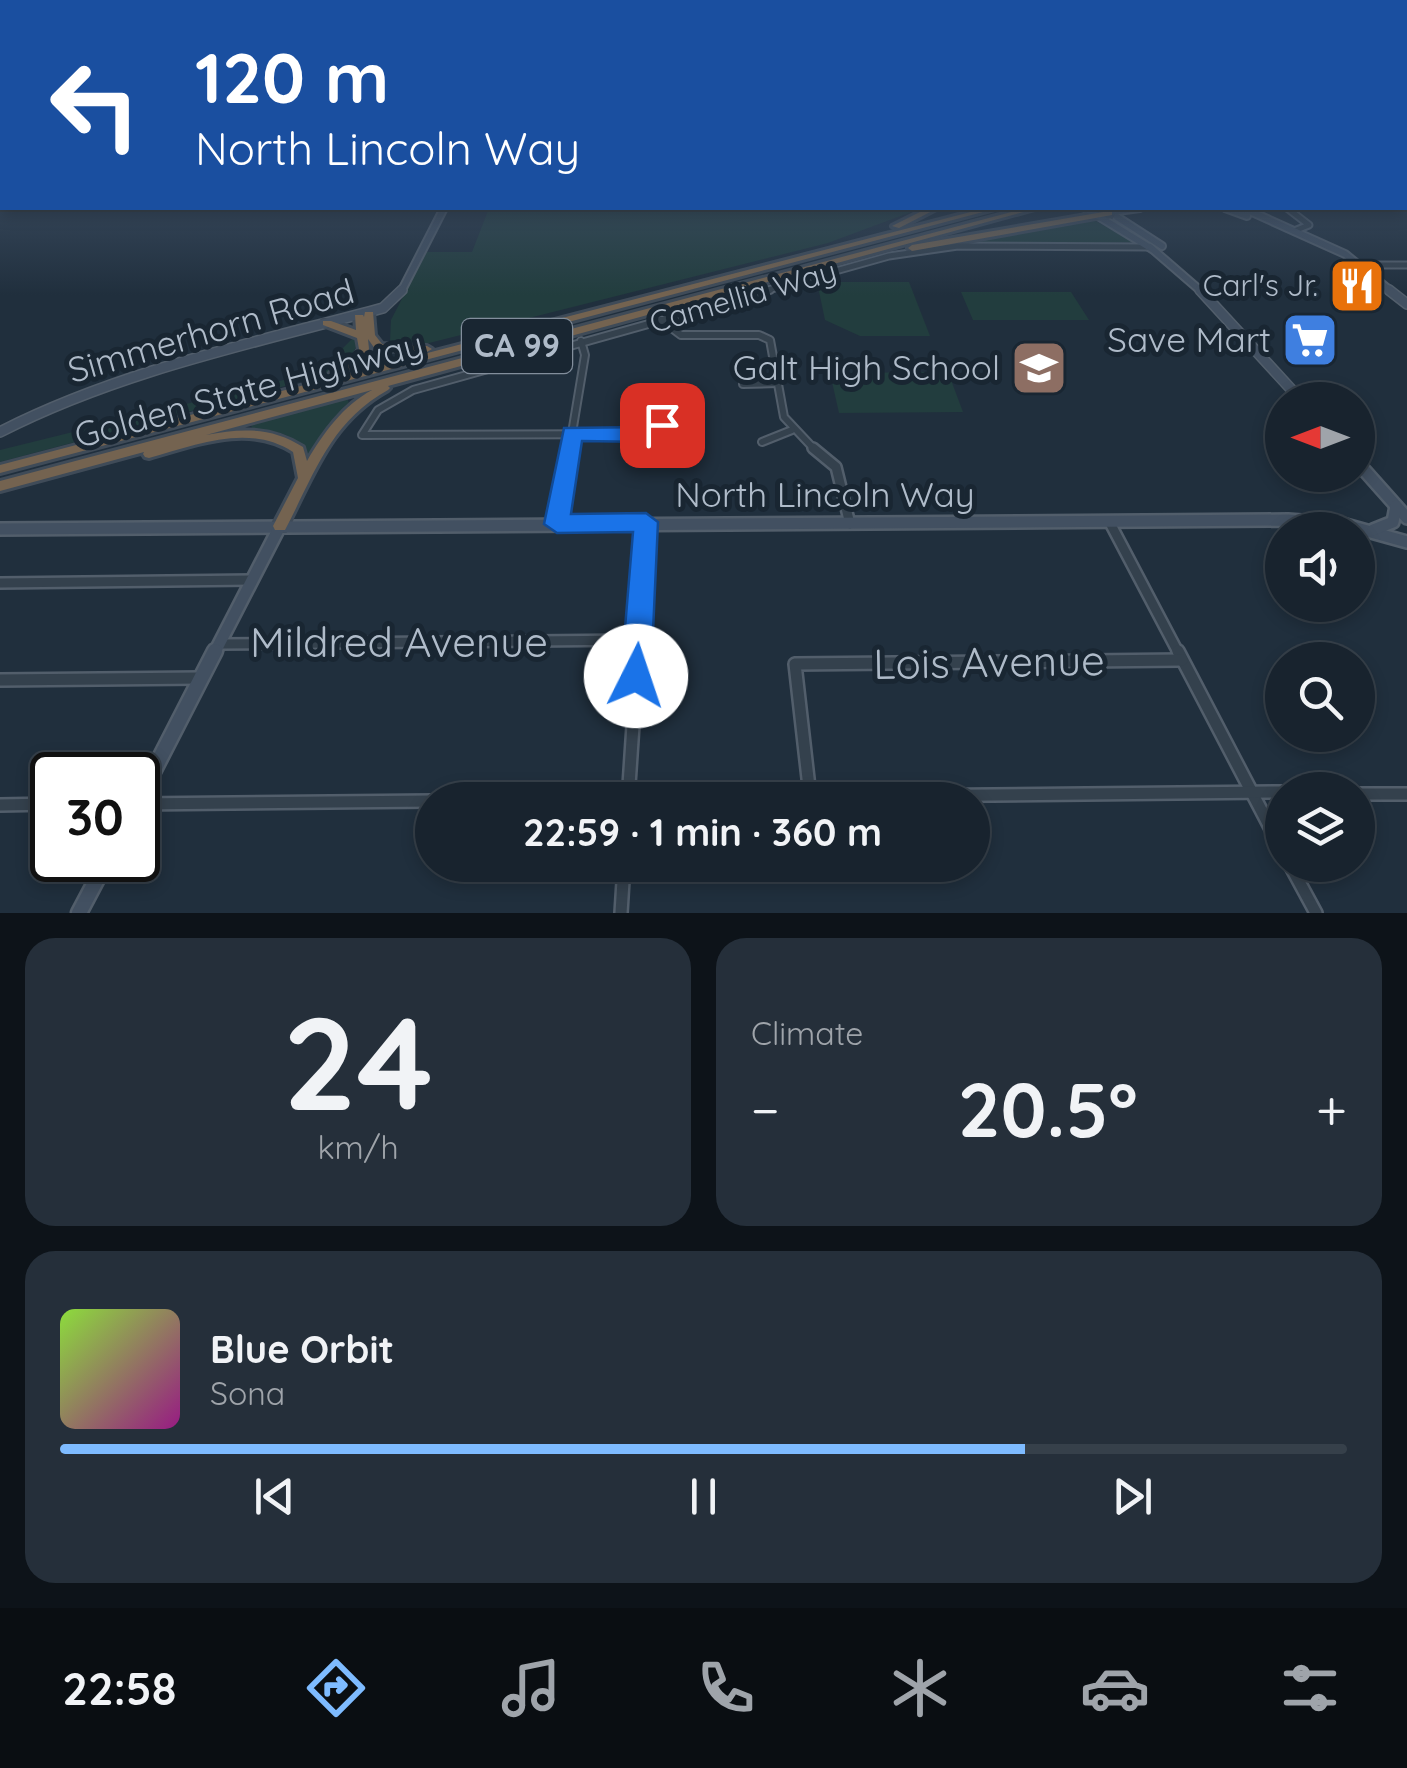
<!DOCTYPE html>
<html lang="en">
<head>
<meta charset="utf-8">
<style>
	body { margin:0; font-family:Quicksand,sans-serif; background:#252f3a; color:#f1f3f6; height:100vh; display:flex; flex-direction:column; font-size:38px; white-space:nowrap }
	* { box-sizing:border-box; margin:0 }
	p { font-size:32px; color:#9fa4aa }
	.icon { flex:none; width:55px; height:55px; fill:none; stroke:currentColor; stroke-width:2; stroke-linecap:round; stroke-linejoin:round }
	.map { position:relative; height:913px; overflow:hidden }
	.details { display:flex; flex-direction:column; gap:25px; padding:25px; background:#0d1319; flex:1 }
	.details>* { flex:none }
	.banner { position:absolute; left:0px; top:0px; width:1408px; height:210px; box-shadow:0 5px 15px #0003,0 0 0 2px #36404a; background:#1a4fa0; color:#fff; overflow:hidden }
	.needle { width:65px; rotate:270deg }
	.controls { position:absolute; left:1265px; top:382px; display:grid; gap:20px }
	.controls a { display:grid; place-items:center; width:110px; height:110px; border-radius:50%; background:#18232e; box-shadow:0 5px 15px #0003,0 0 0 2px #36404a; font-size:50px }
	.speed { position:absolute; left:30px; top:752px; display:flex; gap:20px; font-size:50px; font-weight:700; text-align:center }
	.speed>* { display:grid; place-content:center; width:130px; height:130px; border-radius:50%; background:#18232e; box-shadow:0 5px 15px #0003,0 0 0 2px #36404a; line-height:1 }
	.speed .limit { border:5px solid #111; border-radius:15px; background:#fff; color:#111 }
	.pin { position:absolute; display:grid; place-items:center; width:85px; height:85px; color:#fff; margin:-42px; border-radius:20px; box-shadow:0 5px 15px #0006 }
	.me { position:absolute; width:110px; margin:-55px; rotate:4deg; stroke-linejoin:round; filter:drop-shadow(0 0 8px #0008) }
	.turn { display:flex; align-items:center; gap:35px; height:210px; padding:0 30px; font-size:45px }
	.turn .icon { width:130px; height:130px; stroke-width:2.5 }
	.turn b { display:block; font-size:70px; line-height:85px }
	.big { font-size:75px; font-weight:700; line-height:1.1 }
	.details .card { flex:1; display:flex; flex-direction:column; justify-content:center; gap:15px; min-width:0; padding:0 35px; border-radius:30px; background:#252f3a }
	.details .dial { align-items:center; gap:0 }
	.dial b { font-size:130px; line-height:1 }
	.song { display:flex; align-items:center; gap:30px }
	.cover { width:120px; height:120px; border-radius:15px; background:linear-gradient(135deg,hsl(90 70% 55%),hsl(310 70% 35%)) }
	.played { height:10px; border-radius:5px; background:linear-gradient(90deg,#7ebbff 75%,#36404a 75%) }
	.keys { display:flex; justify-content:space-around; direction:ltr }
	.heat { display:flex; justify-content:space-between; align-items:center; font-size:55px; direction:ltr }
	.details .tiles { flex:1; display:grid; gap:25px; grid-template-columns:1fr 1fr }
	.card:last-child { grid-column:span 2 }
	.trip { position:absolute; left:415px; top:782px; width:575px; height:100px; border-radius:50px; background:#18232e; box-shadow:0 5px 15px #0003,0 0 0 2px #36404a; font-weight:700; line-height:100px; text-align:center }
	.tab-bar { display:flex; height:160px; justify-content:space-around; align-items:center; background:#0a0e12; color:#9fa4aa }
	.tab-bar .icon { width:70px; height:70px }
	.tab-bar .active { color:#7ebbff }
	.tab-bar b { font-size:45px; color:#f1f3f6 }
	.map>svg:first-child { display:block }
</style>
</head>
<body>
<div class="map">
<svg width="1407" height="913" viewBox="0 0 1407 913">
	<rect width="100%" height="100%" fill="#202f3d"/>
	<g fill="#223d3e">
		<polygon points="489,208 610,211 612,208 922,208 828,243 417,346 390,342 391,320 426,252 472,252"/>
		<polygon points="1092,219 1134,242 932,247"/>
		<polygon points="909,282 930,336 860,336 825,320 817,282"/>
		<polygon points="961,292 1071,292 1089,320 973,320"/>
		<polygon points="355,336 360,341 345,365 319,377 0,462 0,450 320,371"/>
		<polygon points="948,372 963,412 839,413 830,373"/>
		<path d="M347,398L349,403L333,420L309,466C303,436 281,430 252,430L251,424Z"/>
	</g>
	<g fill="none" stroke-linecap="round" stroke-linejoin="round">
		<g stroke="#525e6b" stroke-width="9">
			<g id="street-far3">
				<polyline points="1287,208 1309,225 1294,231"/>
				<polyline points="1357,265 1407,265"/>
				<polyline points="761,292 889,256 958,246 1149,247"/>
			</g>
		</g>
		<g stroke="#525e6b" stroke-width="10">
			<g id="street-far2">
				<polyline points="661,320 681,335 759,335 770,340 784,417 816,451"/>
				<polyline points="743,384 778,383"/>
				<polyline points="656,389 663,395 659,432 648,434 362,435 378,410 413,390 770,290"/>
				<polyline points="762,442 792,430"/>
				<polyline points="569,451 585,355 581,341"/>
			</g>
		</g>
		<g stroke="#525e6b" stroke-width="14">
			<g id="street-far1">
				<polyline points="813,448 836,467 850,524"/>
				<polyline points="1109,521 1179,654"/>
				<polyline points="557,523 569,448"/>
				<polyline points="0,583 252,580"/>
				<polyline points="219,644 638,640"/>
				<polyline points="637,654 646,523"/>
			</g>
		</g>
		<g stroke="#525e6b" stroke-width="16">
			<g id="street">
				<polyline points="1178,651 1282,850"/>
				<polyline points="0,680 200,678"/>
				<polyline points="1358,794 1407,794"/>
				<polyline points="810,796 795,664 1182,660"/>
				<polyline points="482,800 1282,792"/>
				<polyline points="628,800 638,651"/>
				<polyline points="138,804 432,801"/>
				<polyline points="0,805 52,804"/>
				<polyline points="1290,865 1316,913"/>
				<polyline points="621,913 624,865"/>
			</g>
		</g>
		<g stroke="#525e6b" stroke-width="10">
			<g id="secondary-far3">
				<polyline points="1085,208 1152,249"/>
				<polyline points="1225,208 1247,216"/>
				<polyline points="1243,208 1345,254 1392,292"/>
				<polyline points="1110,212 1140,208"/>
				<polyline points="1117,217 1162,246"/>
				<polyline points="1150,247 1202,292"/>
				<polyline points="401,292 444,208"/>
			</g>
		</g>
		<g stroke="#525e6b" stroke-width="12">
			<g id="secondary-far2">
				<polyline points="1200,290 1301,400"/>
				<polyline points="1389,290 1407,304"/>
				<path d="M0,432C119,371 254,343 383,308L402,290"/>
			</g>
		</g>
		<g stroke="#525e6b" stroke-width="16">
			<g id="secondary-far1">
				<polyline points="1358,463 1407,518"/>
				<polyline points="0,529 1288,520 1342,524 1407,542"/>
				<polyline points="1373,530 1393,522 1396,506"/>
				<polyline points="214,654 280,526"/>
			</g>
		</g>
		<g stroke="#525e6b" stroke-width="19">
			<g id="secondary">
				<polyline points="138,801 215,651"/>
				<polyline points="79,913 107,860"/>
			</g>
		</g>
		<g stroke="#3f4b58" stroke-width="6">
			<g id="highway">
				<polygon points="928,208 938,208 899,228 892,226"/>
				<polygon points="986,208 998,208 0,473 0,465 335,377 329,374 331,372 353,358 359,349 357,338 323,325 323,321 331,321 356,330 355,315 363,315 364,317 365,312 373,312 375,335 382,344 427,346 432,349 427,352 379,350 375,349 368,339 369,349 361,362 339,376"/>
				<path d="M1026,208H1038L388,386L390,388L388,390C330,422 314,475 285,530H275L273,526L298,478L293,452C248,423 196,445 149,458L145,457L143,454L144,452L0,491V481ZM372,390C343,406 324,432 307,461L303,447C272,427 242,428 206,435Z"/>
				<polygon points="1109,211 1112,211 1112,215 912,251 908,248 912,245"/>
			</g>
		</g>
		<use href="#street-far3" stroke="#34414d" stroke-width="5"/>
		<use href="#street-far2" stroke="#34414d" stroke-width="6"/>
		<use href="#street-far1" stroke="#34414d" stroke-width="9"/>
		<use href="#street" stroke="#34414d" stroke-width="11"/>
		<use href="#secondary-far3" stroke="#425061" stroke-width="6"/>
		<use href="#secondary-far2" stroke="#425061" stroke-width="9"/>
		<use href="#secondary-far1" stroke="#425061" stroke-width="11"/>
		<use href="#secondary" stroke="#425061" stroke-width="14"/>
		<use href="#highway" fill="#746350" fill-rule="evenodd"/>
	</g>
	<linearGradient id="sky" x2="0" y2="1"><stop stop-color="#121a22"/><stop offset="0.57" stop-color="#3c4d62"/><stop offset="1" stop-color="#3c4d62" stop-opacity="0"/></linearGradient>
	<rect width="1407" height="295" fill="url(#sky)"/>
	<polygon fill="#1a73e8" stroke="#114b97" stroke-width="2.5" points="662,418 673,425 667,437 648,442 582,441 571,514 646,513 658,522 651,676 646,686 636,690 625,686 621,676 633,532 557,533 544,524 564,428 648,427"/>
	<defs>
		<g id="restaurant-square" transform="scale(2.875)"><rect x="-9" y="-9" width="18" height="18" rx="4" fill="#e8710a" stroke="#192632"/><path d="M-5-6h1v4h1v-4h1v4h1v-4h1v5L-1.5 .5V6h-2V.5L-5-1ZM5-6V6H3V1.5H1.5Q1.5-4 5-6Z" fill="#fff"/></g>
		<g id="supermarket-square" transform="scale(2.875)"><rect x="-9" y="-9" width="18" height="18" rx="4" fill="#3f7fe0" stroke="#192632"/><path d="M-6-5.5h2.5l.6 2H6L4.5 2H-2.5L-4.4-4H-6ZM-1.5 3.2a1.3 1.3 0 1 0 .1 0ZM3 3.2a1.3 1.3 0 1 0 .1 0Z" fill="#fff"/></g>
		<g id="school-square" transform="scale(2.875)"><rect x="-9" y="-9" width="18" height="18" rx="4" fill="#8d6e63" stroke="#192632"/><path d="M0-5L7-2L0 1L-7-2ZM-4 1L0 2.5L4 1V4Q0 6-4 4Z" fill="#fff"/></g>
	</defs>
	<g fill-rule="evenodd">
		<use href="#restaurant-square" x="1357" y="286"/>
		<use href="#supermarket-square" x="1310" y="340"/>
		<use href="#school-square" x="1039" y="368"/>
	</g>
	<g text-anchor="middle" stroke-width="10" stroke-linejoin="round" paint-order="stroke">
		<g font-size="30" fill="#afbbc9" stroke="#192632" text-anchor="end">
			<text x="1318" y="296">Carl's Jr.</text>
		</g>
		<g font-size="30" fill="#afbbc9" stroke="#192632">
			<text transform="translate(743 297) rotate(-16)" y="10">Camellia Way</text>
		</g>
		<rect fill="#192632" stroke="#828e9c" stroke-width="2.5" x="462" y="319" width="110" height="54" rx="8"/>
		<g font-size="32" font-weight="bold" fill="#afbbc9">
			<text x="517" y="357">CA 99</text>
		</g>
		<g font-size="35" fill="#afbbc9" stroke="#192632">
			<text transform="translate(211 331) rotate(-16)" y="12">Simmerhorn Road</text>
			<text transform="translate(249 390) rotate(-15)" y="12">Golden State Highway</text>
			<text x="825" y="507">North Lincoln Way</text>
		</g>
		<g font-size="35" fill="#afbbc9" stroke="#192632" text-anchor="end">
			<text x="1271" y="352">Save Mart</text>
			<text x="1000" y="380">Galt High School</text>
		</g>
		<g font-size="42" fill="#afbbc9" stroke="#192632">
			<text x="399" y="657">Mildred Avenue</text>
			<text transform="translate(989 662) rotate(-1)" y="15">Lois Avenue</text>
		</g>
	</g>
</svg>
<div class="controls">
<a><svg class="needle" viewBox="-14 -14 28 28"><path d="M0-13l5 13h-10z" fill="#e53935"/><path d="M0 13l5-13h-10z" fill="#9fa4aa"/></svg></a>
<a><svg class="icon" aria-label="sound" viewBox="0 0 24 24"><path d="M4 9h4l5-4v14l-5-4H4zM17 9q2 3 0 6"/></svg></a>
<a><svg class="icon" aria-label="search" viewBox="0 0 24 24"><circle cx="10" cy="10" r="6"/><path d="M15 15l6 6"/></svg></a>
<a><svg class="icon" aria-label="layers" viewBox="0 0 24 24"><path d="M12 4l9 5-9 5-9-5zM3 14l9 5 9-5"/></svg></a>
</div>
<div class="speed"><div class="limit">30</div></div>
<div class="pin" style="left:662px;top:425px;background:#d93025"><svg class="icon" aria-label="arrive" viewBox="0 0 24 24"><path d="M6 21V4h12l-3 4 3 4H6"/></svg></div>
<svg class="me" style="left:636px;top:676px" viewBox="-20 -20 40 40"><circle r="19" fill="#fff"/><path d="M0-13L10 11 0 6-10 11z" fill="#1a73e8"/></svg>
<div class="trip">22:59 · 1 min · 360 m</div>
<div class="banner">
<div class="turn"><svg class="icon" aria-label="left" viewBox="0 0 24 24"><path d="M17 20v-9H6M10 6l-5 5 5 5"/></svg><div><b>120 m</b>North Lincoln Way</div></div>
</div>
</div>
<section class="details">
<div class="tiles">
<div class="card dial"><b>24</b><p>km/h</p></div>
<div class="card"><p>Climate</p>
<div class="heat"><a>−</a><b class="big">20.5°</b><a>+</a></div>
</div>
<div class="card">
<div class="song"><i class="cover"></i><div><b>Blue Orbit</b><p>Sona</p></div></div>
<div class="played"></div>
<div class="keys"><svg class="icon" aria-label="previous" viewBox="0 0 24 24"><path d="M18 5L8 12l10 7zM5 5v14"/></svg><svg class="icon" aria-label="pause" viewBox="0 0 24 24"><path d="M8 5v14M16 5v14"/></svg><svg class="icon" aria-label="next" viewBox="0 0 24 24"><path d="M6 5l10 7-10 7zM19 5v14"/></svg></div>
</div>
</div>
</section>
<nav class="tab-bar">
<b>22:58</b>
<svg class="icon active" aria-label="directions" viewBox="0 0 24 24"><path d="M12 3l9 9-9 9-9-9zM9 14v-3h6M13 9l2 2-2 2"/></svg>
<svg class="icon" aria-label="music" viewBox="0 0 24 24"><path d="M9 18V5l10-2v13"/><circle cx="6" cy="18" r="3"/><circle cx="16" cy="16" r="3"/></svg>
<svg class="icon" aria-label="phone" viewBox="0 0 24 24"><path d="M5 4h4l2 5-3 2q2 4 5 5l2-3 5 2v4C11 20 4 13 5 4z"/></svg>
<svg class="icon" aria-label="climate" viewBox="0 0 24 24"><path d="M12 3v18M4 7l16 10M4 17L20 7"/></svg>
<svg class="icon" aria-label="car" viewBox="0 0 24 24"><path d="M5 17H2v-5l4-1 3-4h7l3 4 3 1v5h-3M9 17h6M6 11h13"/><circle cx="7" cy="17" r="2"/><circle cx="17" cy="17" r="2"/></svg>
<svg class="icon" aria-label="filters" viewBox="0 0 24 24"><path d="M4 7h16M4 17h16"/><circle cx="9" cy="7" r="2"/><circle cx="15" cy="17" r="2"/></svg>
</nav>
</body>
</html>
